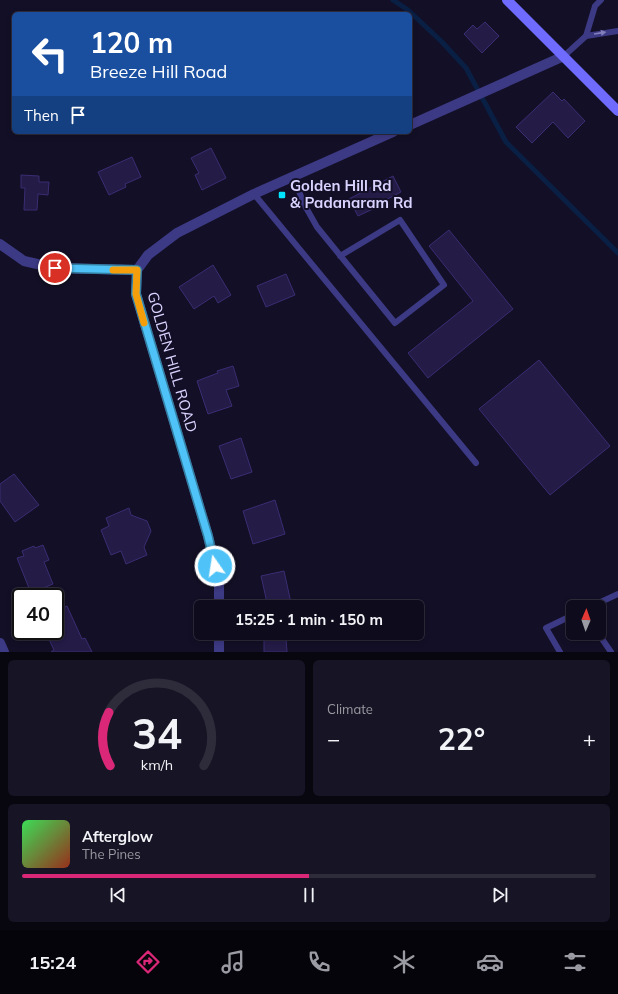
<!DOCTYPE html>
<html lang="en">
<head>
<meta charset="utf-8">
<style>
	body { margin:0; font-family:Mulish,sans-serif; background:#171425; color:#f1f3f6; height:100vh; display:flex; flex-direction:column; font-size:15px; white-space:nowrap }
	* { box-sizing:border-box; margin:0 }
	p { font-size:13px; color:#9b9ba3 }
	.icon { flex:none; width:22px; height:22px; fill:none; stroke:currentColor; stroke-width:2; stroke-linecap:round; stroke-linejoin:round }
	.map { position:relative; height:652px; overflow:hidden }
	.sheet { display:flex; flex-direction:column; gap:8px; padding:8px; background:#08060f; flex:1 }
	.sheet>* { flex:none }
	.top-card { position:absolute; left:12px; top:12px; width:400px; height:122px; border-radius:6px; box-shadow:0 2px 6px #0003,0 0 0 1px #2e2b3b; background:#1a4fa0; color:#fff; overflow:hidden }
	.needle { width:26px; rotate:2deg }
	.controls { position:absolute; left:566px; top:600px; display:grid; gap:8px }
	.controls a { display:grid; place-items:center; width:40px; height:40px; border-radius:6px; background:#0e0b1c; box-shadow:0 2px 6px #0003,0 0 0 1px #2e2b3b; font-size:20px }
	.speed { position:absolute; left:12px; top:588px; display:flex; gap:8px; font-size:20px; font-weight:700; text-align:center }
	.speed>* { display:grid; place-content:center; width:52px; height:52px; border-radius:50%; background:#0e0b1c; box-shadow:0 2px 6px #0003,0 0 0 1px #2e2b3b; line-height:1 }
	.speed .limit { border:2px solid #111; border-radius:6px; background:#fff; color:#111 }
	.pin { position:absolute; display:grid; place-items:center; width:34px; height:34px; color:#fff; margin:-17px; border:2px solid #fff; border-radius:50%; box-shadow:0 1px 4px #0007 }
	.me { position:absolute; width:44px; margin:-22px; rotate:347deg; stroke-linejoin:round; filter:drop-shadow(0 0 3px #0008) }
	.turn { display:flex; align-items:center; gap:14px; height:84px; padding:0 12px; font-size:18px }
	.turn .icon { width:52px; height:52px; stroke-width:2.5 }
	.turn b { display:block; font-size:28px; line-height:34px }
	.then { display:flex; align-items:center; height:38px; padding:0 12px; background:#0003; gap:8px; font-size:15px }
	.big { font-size:30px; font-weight:700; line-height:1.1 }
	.sheet .tile { flex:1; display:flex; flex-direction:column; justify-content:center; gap:6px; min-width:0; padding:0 14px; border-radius:6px; background:#171425 }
	.sheet .dial { align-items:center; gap:0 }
	.dial svg { height:104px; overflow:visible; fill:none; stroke:#2e2b3b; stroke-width:7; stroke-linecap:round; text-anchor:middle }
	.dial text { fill:#f1f3f6; stroke:none }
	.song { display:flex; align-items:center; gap:12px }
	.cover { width:48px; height:48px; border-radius:6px; background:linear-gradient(135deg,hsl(130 70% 55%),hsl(10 70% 35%)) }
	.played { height:4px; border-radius:2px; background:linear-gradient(90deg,#db2777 50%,#2e2b3b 50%) }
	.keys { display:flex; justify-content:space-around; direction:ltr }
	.heat { display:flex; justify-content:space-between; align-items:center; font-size:22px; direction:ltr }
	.sheet .tiles { flex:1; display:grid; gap:8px; grid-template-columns:1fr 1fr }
	.tile:last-child { grid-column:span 2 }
	.trip { position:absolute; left:194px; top:600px; width:230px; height:40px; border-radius:6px; background:#0e0b1c; box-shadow:0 2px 6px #0003,0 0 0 1px #2e2b3b; font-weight:700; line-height:40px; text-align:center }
	.menu { display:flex; height:64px; justify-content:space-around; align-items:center; background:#06040b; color:#9b9ba3 }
	.menu .icon { width:28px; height:28px }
	.menu .current { color:#db2777 }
	.menu b { font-size:18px; color:#f1f3f6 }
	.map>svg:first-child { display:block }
</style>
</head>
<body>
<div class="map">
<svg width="618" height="652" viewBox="0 0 618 652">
	<rect width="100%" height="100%" fill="#130f26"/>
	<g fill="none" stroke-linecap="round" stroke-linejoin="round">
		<polyline stroke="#0a1f44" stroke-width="5" points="393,0 408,10 442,42 466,68 506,142 618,253"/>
	</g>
	<g fill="#241b47" stroke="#3b2d73">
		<polygon points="485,22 499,36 482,53 464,34 473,25 477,29"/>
		<polygon points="553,92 562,101 564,99 585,121 568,138 553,122 532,143 516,127"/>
		<polygon points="211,148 226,178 202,190 195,175 199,173 191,158"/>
		<polygon points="132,157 141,177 125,184 126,187 109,195 98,172"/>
		<polygon points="21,175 39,176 39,182 49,182 48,195 38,194 37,210 24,210 25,188 21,188"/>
		<polygon points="393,176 401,192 374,206 375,208 358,216 349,199"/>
		<polygon points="449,230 513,309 428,378 408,353 473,301 429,246"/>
		<polygon points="213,265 231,295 218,303 214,296 194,309 179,287"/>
		<polygon points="286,274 295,295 266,307 257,286"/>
		<polygon points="539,360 610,446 550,495 479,409"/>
		<polygon points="233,366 239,386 226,390 232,406 208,414 197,381 218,373 217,371"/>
		<polygon points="241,438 252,472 231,479 219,446"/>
		<polygon points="14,474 39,505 15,522 0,501 0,484"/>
		<polygon points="275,500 285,534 253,544 243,511"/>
		<polygon points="129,508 131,515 147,521 151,531 144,547 147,555 126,564 121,551 111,555 101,530 109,526 106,518"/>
		<polygon points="43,545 49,560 44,562 53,584 31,593 17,558 24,556 22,551 34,546 35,548"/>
		<polygon points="284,571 291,603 276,607 268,607 261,576"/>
		<polygon points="67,606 82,639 85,638 92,652 51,652 54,650 45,631 55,631 55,612"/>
		<polygon points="264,638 286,638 287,652 264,652"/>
	</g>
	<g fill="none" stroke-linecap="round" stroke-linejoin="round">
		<g stroke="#3d3a85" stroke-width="6">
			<polyline points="601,0 595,6 586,36 618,31"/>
			<polyline points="564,56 586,36"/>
			<polyline points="293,176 304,204 317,227 395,323 444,285 400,220 340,256"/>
			<polyline points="254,194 476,463"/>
			<polyline points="590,607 618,594"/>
			<polyline points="598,633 611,652"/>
			<polyline points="560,652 546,628 573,615"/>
		</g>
		<g stroke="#3d3a85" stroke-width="10">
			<polyline points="0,244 24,261 55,268 137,270"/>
			<polyline points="0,643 4,652"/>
		</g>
		<g stroke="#3d3a85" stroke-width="10">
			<polyline points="410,125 564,56"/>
			<polyline points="219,607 219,581 208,536 136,294 137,270 148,255 177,233 254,194 393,132"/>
			<polyline points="219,652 219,633"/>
		</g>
		<polyline stroke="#6f6bff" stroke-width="10" points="507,0 618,111"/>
	</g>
	<defs><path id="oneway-solid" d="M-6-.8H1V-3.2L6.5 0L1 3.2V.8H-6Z"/></defs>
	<use fill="#837fbc" href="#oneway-solid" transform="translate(600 33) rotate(-9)"/>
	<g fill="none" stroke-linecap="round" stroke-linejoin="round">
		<g stroke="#337fa1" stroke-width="10">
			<polyline id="route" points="55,268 137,270 136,294 208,536 215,566"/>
		</g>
		<use href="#route" stroke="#4fc3f7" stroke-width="7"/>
		<polyline stroke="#f59e0b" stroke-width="7" points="113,270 137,270 136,294 144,323"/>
	</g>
	<rect fill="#00e5ff" stroke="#130f26" stroke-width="1.5" x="278" y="191" width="8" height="8" rx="2"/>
	<g text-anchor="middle" stroke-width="4" stroke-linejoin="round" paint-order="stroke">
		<g font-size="15" font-weight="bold" fill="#d9d4ff" stroke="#130f26" text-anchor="start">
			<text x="290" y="191">Golden Hill Rd<tspan x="290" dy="17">&amp; Padanaram Rd</tspan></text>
		</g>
		<g font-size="15" fill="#d9d4ff" stroke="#130f26">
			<text transform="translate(172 362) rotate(74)" y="5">GOLDEN HILL ROAD</text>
		</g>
	</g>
</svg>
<div class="controls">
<a><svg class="needle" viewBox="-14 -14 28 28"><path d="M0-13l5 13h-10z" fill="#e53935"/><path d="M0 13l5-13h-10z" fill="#9b9ba3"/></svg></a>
</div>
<div class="speed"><div class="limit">40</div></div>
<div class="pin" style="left:55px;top:268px;background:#d93025"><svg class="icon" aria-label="arrive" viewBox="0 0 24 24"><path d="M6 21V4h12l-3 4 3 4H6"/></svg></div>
<svg class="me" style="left:215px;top:566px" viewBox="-20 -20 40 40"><circle r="17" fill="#4fc3f7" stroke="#fff" stroke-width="3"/><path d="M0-11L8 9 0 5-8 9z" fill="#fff"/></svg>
<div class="trip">15:25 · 1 min · 150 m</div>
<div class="top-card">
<div class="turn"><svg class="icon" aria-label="left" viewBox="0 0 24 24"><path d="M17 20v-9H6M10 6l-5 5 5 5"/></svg><div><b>120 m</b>Breeze Hill Road</div></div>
<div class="then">Then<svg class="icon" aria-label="arrive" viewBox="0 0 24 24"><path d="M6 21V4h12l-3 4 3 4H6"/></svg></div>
</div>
</div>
<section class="sheet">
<div class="tiles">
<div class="tile dial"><svg viewBox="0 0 100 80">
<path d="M14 69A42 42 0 1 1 86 69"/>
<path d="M14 69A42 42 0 0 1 13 28" stroke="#db2777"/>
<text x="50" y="56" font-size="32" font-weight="700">34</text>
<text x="50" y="72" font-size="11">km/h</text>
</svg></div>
<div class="tile"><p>Climate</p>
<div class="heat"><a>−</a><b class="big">22°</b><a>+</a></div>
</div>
<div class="tile">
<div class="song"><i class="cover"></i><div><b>Afterglow</b><p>The Pines</p></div></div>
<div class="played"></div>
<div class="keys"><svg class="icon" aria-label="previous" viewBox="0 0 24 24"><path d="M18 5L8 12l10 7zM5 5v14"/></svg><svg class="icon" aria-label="pause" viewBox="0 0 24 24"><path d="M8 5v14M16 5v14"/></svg><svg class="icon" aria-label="next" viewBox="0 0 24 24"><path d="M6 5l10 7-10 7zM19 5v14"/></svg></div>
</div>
</div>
</section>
<nav class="menu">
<b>15:24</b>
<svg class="icon current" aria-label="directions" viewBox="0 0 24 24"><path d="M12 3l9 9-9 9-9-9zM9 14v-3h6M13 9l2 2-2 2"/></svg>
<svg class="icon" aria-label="music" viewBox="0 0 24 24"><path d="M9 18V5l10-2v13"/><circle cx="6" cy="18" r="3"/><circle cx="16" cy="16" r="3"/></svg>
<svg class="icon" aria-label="phone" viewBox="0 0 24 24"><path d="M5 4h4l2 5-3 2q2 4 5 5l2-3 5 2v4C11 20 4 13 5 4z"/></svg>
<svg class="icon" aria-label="climate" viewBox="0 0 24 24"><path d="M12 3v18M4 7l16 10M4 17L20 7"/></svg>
<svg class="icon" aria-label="car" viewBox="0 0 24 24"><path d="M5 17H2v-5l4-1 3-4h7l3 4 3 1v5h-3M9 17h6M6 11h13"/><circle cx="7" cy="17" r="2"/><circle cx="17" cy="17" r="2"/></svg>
<svg class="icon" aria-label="filters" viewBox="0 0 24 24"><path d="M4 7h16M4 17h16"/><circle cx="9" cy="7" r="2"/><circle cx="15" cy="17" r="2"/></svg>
</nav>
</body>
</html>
